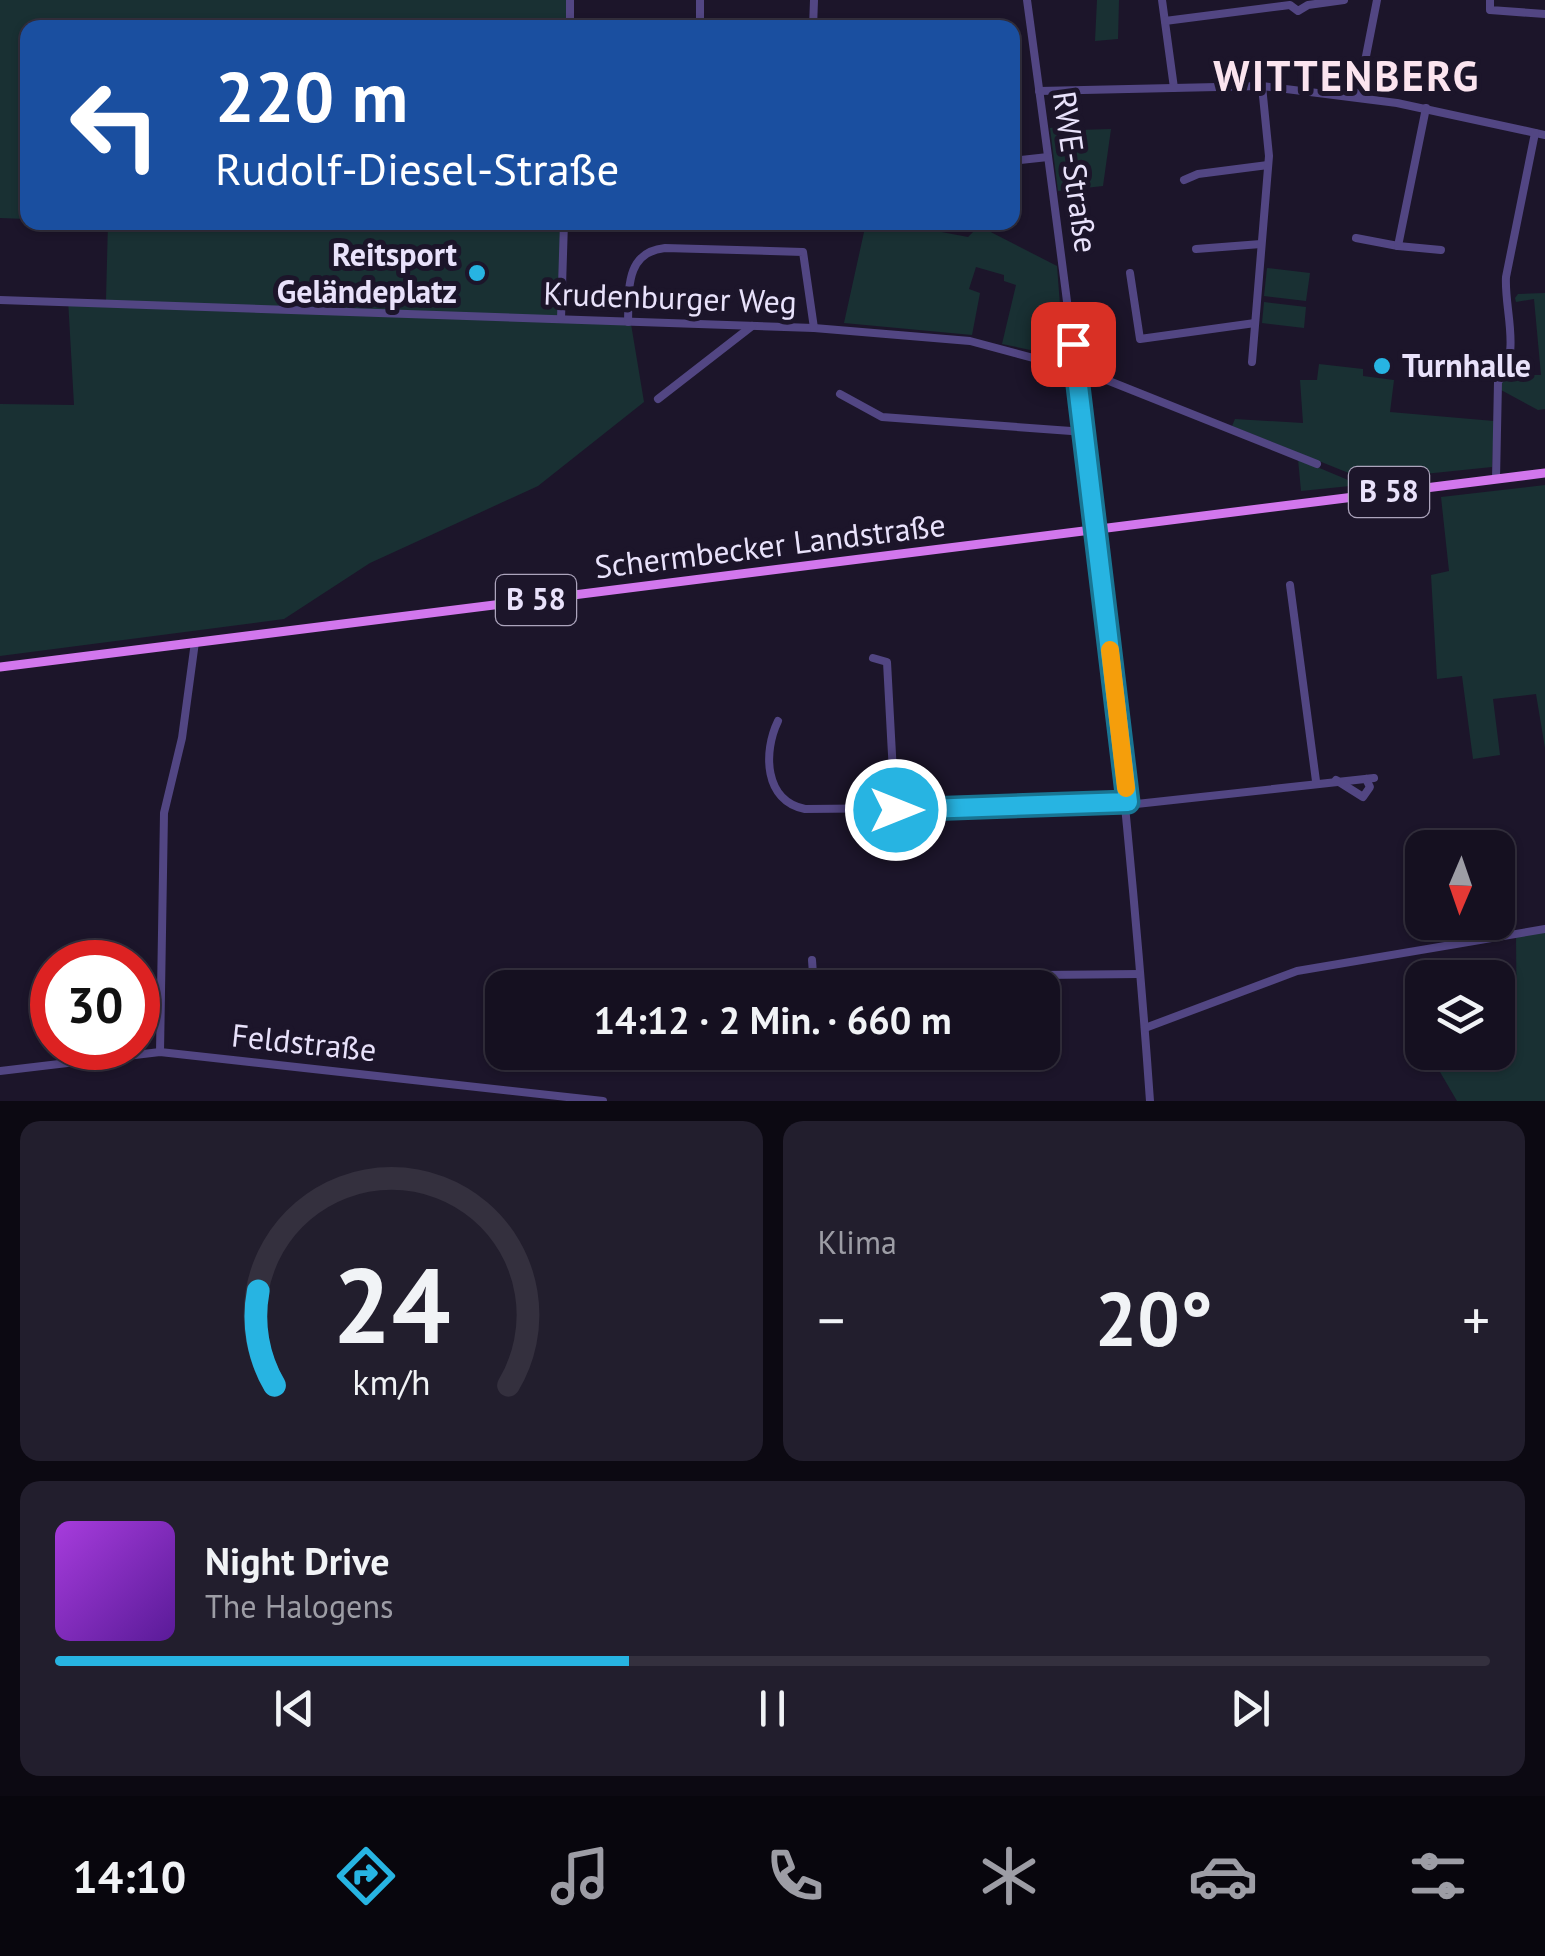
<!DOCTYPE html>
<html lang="de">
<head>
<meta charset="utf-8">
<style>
	body { margin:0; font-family:"PT Sans",sans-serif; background:#221e2d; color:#f1f3f6; height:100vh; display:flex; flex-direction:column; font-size:38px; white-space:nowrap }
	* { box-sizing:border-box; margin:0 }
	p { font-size:32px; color:#9d9da5 }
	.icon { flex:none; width:55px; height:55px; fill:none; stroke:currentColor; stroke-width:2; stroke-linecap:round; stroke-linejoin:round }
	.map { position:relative; height:1101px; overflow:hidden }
	.sheet { display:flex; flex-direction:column; gap:20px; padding:20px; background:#0c0912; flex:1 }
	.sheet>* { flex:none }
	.banner { position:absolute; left:20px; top:20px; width:1000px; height:210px; border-radius:20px; box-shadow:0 2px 8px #0004,0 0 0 2px #34303e; background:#1a4fa0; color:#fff; overflow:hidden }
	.needle { width:65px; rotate:182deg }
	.controls { position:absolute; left:1405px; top:830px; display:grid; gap:20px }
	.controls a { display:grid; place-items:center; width:110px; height:110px; border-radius:20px; background:#151020; box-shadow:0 2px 8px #0004,0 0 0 2px #34303e; font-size:50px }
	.speed { position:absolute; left:30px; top:940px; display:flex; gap:20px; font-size:50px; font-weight:700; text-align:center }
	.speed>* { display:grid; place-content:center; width:130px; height:130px; border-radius:50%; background:#151020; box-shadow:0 2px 8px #0004,0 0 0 2px #34303e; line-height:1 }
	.speed .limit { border:15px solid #d22; background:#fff; color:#111 }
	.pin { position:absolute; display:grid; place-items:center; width:85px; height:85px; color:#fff; margin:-42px; border-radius:20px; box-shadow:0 5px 15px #0006 }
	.me { position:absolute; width:110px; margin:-55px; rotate:90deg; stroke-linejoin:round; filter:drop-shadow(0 0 8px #0008) }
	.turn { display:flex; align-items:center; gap:35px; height:210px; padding:0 30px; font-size:45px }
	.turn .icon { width:130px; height:130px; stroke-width:2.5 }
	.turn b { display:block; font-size:70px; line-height:85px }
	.big { font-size:75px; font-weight:700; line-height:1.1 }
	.sheet .tile { flex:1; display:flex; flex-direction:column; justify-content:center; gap:15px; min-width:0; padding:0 35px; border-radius:20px; background:#221e2d }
	.sheet .dial { align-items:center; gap:0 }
	.dial svg { height:260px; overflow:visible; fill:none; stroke:#34303e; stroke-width:7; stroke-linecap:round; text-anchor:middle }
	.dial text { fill:#f1f3f6; stroke:none }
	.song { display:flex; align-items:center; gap:30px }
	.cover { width:120px; height:120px; border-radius:15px; background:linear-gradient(135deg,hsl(280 70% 55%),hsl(270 70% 35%)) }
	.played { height:10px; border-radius:5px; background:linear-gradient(90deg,#27b4e2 40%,#34303e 40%) }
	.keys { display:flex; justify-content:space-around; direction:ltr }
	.heat { display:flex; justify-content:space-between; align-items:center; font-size:55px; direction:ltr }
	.sheet .tiles { flex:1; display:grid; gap:20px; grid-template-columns:1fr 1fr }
	.tile:last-child { grid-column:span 2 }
	.trip { position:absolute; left:485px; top:970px; width:575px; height:100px; border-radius:20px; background:#151020; box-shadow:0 2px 8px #0004,0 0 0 2px #34303e; font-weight:700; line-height:100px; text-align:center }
	.tabs { display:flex; height:160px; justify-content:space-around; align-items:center; background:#08060d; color:#9d9da5 }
	.tabs .icon { width:70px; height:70px }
	.tabs .active { color:#27b4e2 }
	.tabs b { font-size:45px; color:#f1f3f6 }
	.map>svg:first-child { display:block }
</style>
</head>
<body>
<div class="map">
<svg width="1545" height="1101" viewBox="0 0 1545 1101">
	<rect width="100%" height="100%" fill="#1c152a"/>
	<g fill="#193033">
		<polygon points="0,0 568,0 568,27 28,28 27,219 0,218"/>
		<polygon points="1097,0 1119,0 1118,39 1095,41"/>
		<polygon points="1077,125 1078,130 1111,129 1103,186 1058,191 1050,128"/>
		<polygon points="108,222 562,223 560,318 631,324 644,402 538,486 370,563 284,619 0,656 0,404 74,405 68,299 106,300"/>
		<polygon points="866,223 894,223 968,237 979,226 1057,266 1064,357 1002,344 1016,285 1004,281 1004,275 976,267 969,289 980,293 972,335 844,323"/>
		<polygon points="1267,268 1310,273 1306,301 1264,296"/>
		<polygon points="1545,293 1545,409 1538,410 1501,390 1502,381 1512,381 1513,375 1541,375 1534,299 1516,302 1515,298 1518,294"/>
		<polygon points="1264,302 1306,307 1304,328 1262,323"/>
		<polygon points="1319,364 1363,369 1363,376 1394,380 1390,412 1494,421 1492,467 1366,480 1232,426 1235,419 1303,423 1300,380 1317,380"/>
		<polygon points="1298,459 1360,485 1301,491"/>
		<polygon points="1545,485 1545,748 1536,694 1493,699 1500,755 1473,759 1462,676 1437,679 1431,575 1449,571 1441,497"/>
		<polygon points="1545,931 1545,1101 1457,1101 1433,1060 1498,1052 1498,1049 1517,1045 1516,937"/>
	</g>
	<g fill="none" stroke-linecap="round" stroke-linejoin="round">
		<g stroke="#524683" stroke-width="8">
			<path d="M1027,0C1077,367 1124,731 1150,1101"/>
			<polyline points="1162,0 1174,88"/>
			<polyline points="1490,0 1490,10 1545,14"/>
			<polyline points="1165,21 1290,5 1298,11 1308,5 1344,0"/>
			<polyline points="570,28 570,0"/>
			<polyline points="700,28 700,0"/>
			<polyline points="813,28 814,0"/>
			<polyline points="1039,91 1262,86 1397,103 1545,135"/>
			<polyline points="1358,97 1377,0"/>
			<polyline points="1012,161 1048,157"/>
			<polyline points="1184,180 1198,174 1268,165"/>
			<polyline points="1356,238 1398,246 1426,108"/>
			<polyline points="1398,246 1441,250"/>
			<polyline points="1196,249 1261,244"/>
			<polyline points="1130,273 1140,339 1255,323"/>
			<polyline points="0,300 814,328 970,341 1089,373 1317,464"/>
			<polyline points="561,319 564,222"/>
			<path d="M628,322C629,290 625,252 665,248L803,252L814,328"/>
			<polyline points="1252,362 1269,156 1262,86"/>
			<polyline points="840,394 882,417 1085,432"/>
			<polyline points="658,399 752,326"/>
			<path d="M1496,479L1498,382C1522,353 1504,310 1506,277L1535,133"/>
			<polyline points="1290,585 1316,781"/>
			<polyline points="873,658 887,662 895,810"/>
			<path d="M778,721C763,752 764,801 805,809L1118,806L1374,778"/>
			<polyline points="1336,780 1363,797 1370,787 1366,779"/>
			<polyline points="812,960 814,988"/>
			<polyline points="813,977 1140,974"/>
			<polyline points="1145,1028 1297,971 1545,929"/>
			<polyline points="160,1052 164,813 182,738 195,642"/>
			<polyline points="0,1071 160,1052 603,1101"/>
		</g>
		<polyline stroke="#d277ed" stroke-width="9" points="0,667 1545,473"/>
	</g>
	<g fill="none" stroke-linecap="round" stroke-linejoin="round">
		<g stroke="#197593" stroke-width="25">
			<polyline id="route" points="896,810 1128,802 1073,344"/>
		</g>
		<use href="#route" stroke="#27b4e2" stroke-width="18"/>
		<polyline stroke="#f59e0b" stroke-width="18" points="1110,650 1126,788"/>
	</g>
	<g fill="#27b4e2" stroke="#1c152a" stroke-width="4">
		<circle cx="477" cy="273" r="10"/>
		<circle cx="1382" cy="366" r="10"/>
	</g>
	<g text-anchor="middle" stroke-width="10" stroke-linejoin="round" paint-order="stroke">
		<g fill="#1c152a" stroke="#aca4bc" stroke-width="2.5">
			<rect x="1349" y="467" width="80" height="50" rx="8"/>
			<rect x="496" y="575" width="80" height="50" rx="8"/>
		</g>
		<g font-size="30" font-weight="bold" fill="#e9e2fb">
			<text x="1389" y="502">B 58</text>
			<text x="536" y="610">B 58</text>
		</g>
		<g font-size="32" fill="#e9e2fb" stroke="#1c152a">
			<text transform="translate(1075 172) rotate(82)" y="11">RWE-Straße</text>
			<text transform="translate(670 298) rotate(2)" y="11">Krudenburger Weg</text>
			<text transform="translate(770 546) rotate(-7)" y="11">Schermbecker Landstraße</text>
			<text transform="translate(304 1043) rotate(6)" y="11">Feldstraße</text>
		</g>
		<g font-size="32" font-weight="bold" fill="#e9e2fb" stroke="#1c152a" text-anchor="end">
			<text x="457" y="266">Reitsport<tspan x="457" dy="37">Geländeplatz</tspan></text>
			<text x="1402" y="377" text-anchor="start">Turnhalle</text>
		</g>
		<g font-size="42" font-weight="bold" letter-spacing="2.5" fill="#fbe4ef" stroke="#1c152a">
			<text x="1347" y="91">WITTENBERG</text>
		</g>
	</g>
</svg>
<div class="controls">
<a><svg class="needle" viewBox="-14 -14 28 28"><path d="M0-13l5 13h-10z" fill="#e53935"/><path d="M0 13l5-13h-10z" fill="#9d9da5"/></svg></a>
<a><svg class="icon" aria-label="layers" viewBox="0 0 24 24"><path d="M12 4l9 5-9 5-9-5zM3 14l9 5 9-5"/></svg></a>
</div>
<div class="speed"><div class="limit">30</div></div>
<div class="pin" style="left:1073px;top:344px;background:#d93025"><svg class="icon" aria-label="arrive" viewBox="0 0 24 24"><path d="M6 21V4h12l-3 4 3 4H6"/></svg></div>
<svg class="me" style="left:896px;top:810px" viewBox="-20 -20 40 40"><circle r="17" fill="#27b4e2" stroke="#fff" stroke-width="3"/><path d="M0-11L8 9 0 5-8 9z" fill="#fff"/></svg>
<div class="trip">14:12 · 2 Min. · 660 m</div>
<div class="banner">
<div class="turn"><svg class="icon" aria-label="left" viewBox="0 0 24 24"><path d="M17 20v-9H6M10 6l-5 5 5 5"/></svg><div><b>220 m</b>Rudolf-Diesel-Straße</div></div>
</div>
</div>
<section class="sheet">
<div class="tiles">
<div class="tile dial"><svg viewBox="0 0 100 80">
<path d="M14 69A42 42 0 1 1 86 69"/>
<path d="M14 69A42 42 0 0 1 9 40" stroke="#27b4e2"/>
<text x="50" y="56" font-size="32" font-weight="700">24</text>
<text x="50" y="72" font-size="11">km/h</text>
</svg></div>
<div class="tile"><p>Klima</p>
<div class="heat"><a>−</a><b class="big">20°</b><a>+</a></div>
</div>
<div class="tile">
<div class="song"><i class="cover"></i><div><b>Night Drive</b><p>The Halogens</p></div></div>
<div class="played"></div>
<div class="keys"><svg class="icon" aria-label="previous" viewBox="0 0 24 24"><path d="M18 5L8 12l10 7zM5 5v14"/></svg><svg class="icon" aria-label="pause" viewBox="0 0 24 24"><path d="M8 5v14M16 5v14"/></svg><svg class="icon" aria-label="next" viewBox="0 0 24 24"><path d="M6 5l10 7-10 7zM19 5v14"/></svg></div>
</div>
</div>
</section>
<nav class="tabs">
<b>14:10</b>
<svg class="icon active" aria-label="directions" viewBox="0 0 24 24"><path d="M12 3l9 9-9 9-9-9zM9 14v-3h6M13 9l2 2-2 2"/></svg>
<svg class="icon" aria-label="music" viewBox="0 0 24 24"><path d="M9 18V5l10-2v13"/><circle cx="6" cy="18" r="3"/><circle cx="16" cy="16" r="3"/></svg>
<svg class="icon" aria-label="phone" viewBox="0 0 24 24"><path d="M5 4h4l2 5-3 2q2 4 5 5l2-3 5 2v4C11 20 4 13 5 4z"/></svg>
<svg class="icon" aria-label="climate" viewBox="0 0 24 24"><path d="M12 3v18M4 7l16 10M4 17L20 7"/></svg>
<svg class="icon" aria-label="car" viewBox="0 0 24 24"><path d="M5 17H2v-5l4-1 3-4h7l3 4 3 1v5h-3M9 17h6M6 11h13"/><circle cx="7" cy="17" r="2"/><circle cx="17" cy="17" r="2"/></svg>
<svg class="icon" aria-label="filters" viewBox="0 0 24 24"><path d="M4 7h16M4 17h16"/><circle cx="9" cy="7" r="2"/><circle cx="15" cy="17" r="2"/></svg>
</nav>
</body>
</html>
